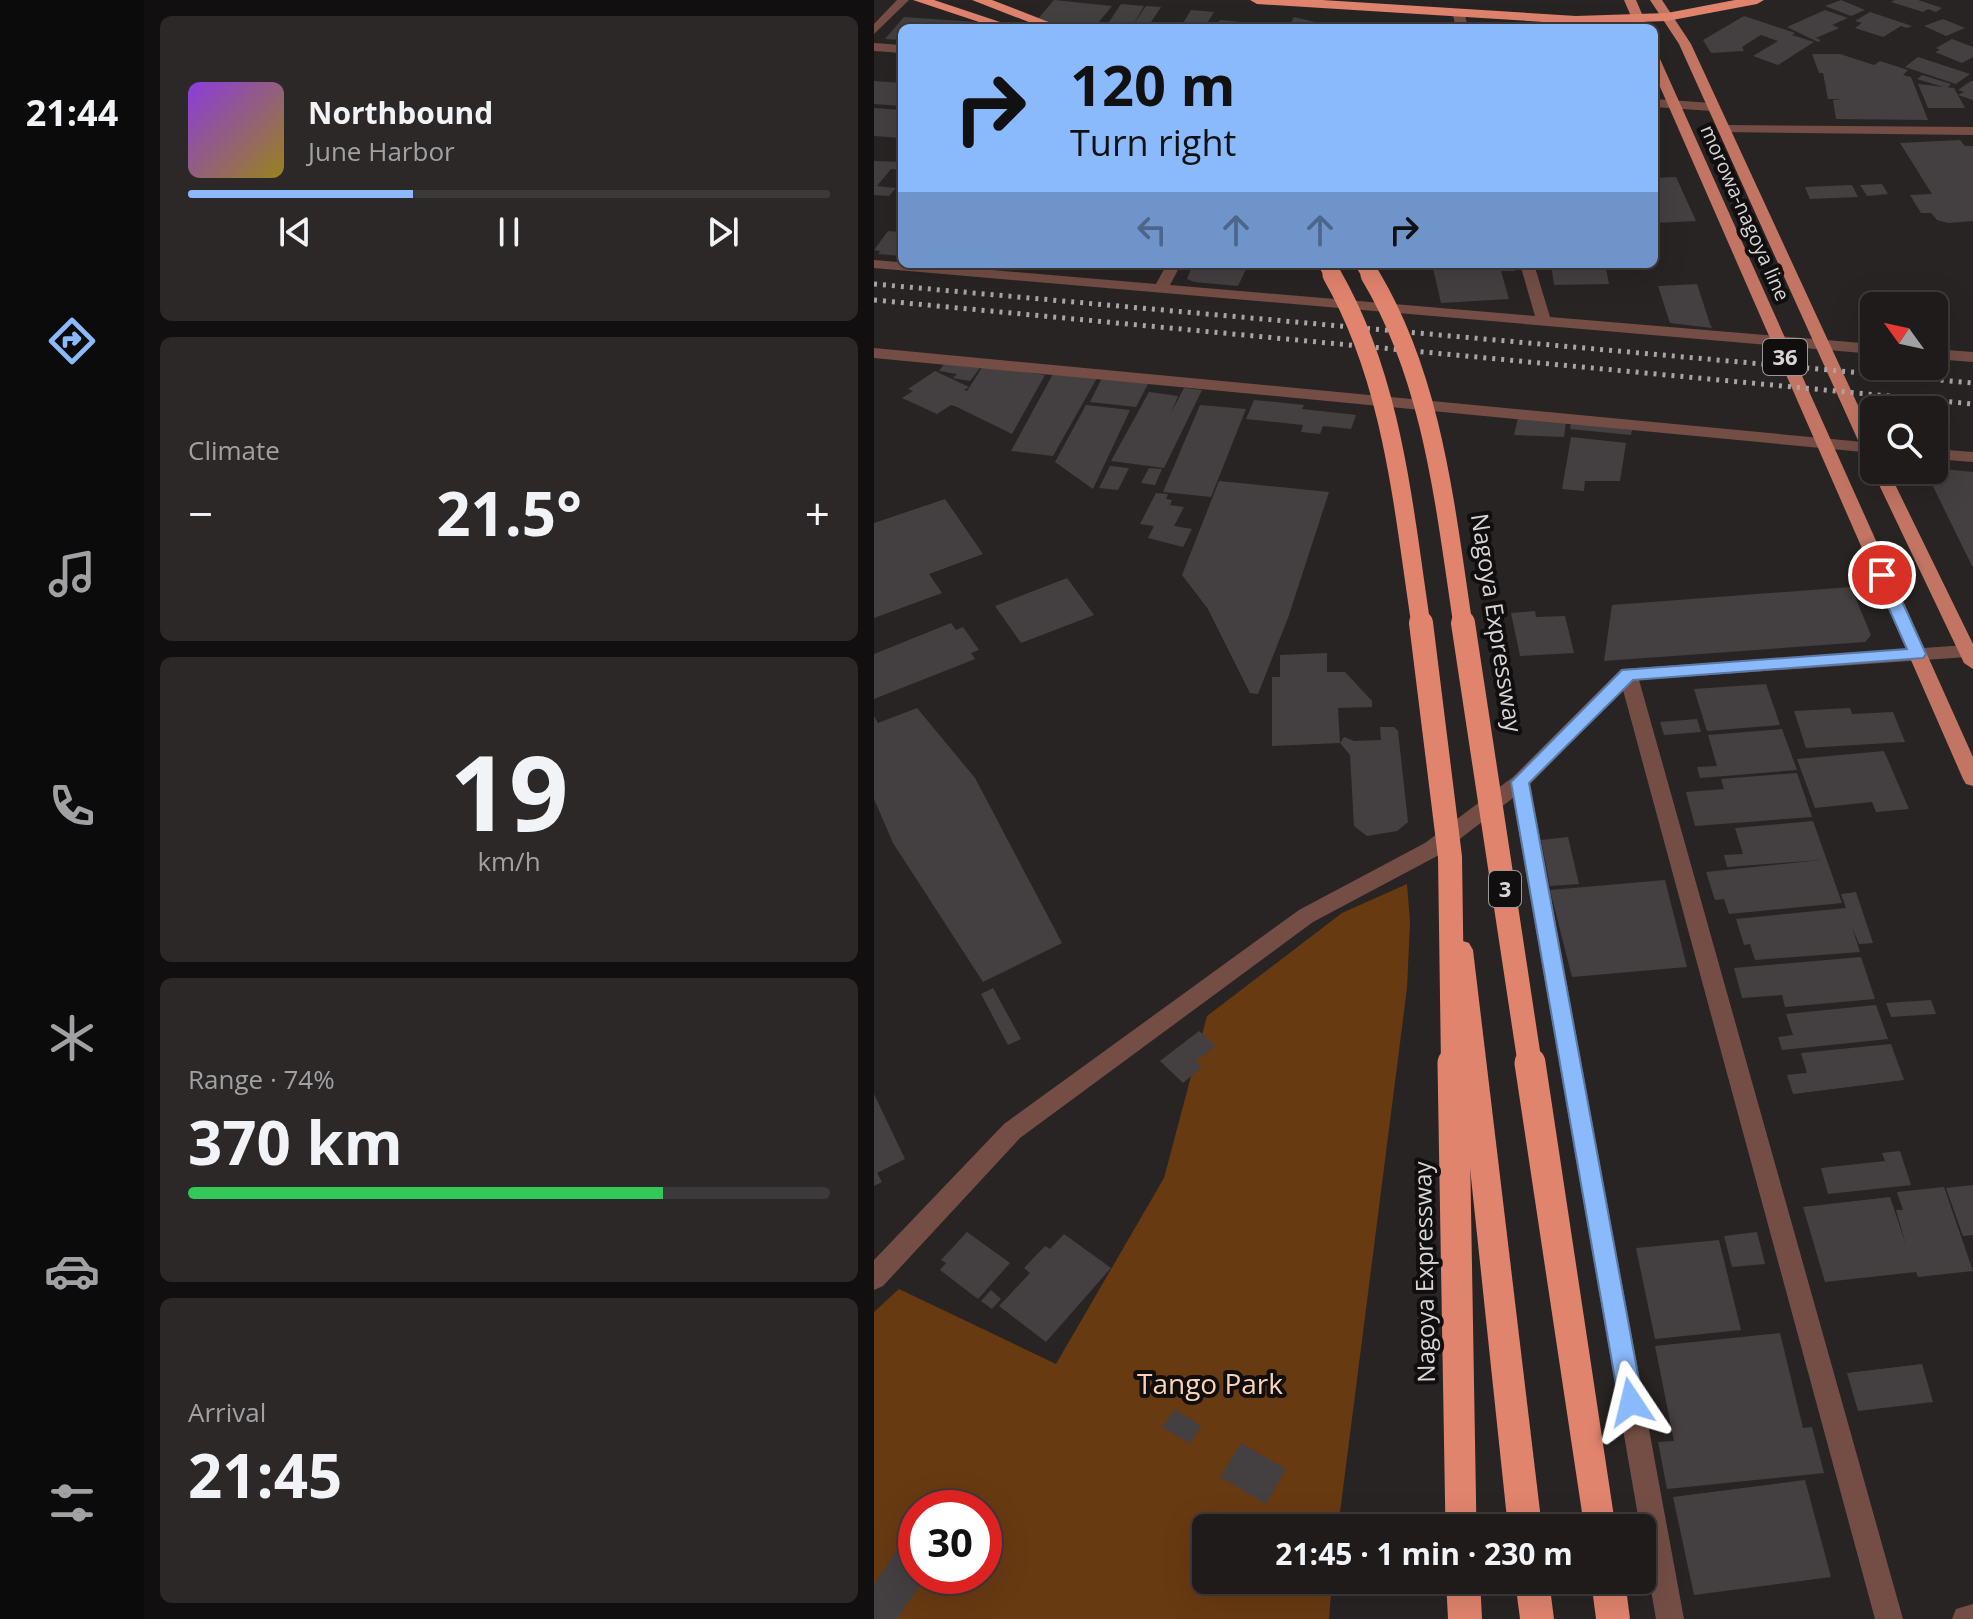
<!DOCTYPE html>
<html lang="en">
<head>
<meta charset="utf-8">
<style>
	body { margin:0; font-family:"Open Sans",sans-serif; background:#2c2828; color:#f1f3f6; height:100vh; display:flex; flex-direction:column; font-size:30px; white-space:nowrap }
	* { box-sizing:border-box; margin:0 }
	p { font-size:26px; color:#a1a1a3 }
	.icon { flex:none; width:44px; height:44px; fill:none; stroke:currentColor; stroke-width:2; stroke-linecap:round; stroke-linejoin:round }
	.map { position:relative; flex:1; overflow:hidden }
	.side { display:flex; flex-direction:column; gap:16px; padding:16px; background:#110f0f; width:730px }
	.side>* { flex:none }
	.banner { position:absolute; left:24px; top:24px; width:760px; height:244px; border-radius:12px; box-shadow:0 8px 32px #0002,0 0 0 2px #3c393a; background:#8abafc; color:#111; overflow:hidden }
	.needle { width:52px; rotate:303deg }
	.fabs { position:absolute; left:986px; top:292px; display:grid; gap:16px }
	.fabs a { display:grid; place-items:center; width:88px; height:88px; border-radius:12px; background:#1f1b1b; box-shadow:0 8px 32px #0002,0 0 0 2px #3c393a; font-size:40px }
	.speed { position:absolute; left:24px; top:1490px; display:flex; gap:16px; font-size:40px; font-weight:700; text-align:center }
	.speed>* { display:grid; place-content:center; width:104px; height:104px; border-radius:50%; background:#1f1b1b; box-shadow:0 8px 32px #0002,0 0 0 2px #3c393a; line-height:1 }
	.speed .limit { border:12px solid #d22; background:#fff; color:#111 }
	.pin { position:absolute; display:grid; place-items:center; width:68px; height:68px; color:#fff; margin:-34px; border:4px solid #fff; border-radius:50%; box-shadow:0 2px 8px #0007 }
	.me { position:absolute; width:88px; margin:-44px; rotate:350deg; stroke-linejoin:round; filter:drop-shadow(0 0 6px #0008) }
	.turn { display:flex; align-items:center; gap:28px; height:168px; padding:0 40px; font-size:36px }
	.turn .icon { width:104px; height:104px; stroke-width:2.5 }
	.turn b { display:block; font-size:56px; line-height:68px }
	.lanes { display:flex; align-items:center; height:76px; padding:0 40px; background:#0003; justify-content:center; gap:40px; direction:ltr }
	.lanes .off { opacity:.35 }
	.big { font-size:60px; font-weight:700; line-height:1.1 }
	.side .card { flex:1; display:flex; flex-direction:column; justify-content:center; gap:12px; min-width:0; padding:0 28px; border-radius:12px; background:#2c2828 }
	.side .dial { align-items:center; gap:0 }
	.dial b { font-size:104px; line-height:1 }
	.song { display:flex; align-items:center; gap:24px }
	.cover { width:96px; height:96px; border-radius:12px; background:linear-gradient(135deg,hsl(270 70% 55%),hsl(50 70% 35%)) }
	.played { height:8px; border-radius:4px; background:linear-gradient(90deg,#8abafc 35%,#3c393a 35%) }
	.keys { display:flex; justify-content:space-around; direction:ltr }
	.heat { display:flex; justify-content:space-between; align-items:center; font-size:44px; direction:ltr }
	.charge { height:12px; border-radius:6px; background:linear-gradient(90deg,#34c759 74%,#3c393a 0) }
	.trip { position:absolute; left:318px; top:1514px; width:464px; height:80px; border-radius:12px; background:#1f1b1b; box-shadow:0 8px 32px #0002,0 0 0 2px #3c393a; font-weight:700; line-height:80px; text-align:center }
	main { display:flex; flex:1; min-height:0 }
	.tabs { display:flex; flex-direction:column; width:144px; justify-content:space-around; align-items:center; background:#0c0b0b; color:#a1a1a3 }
	.tabs .icon { width:56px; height:56px }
	.tabs .on { color:#8abafc }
	.tabs b { font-size:36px; color:#f1f3f6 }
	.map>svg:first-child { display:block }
</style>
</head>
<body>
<main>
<nav class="tabs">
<b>21:44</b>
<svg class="icon on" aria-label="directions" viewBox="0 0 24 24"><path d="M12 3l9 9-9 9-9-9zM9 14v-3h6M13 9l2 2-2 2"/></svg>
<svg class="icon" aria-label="music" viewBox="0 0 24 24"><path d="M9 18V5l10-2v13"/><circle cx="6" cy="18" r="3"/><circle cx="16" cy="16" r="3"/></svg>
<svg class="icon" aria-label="phone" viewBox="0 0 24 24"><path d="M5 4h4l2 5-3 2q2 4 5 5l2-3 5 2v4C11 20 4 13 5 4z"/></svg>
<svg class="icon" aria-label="climate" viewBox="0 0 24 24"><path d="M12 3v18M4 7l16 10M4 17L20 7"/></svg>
<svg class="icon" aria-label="car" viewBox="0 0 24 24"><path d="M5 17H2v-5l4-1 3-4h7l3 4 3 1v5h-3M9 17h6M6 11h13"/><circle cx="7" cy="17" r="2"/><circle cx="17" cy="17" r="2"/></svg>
<svg class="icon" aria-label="filters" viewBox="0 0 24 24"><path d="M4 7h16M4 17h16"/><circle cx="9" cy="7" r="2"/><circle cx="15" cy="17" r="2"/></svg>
</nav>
<section class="side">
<div class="card">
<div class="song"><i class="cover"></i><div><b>Northbound</b><p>June Harbor</p></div></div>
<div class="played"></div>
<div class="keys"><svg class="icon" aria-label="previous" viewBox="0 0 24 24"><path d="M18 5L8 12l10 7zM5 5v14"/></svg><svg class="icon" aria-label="pause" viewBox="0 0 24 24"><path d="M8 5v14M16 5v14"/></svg><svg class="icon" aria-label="next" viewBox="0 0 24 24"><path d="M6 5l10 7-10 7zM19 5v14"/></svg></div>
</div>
<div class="card"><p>Climate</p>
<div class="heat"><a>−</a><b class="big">21.5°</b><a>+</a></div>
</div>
<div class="card dial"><b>19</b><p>km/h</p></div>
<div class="card"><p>Range · 74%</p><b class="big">370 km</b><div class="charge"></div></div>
<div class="card"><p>Arrival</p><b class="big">21:45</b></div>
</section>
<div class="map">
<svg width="1099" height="1619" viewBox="0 0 1099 1619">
	<rect width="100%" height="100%" fill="#292424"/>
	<path fill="#683a12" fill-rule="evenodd" d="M533,884L536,922L533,988L464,1528H332V1580H458L455,1619H0V1312L25,1289L182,1364L290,1178L333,1016L468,913ZM42,1508H110V1576H42Z"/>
	<g fill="#443f41">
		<polygon points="180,0 238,6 220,28 156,28"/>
		<polygon points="967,0 991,10 977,16 951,6"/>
		<polygon points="1021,0 1044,0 1068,8 1062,12 1054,9 1049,12 1017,2"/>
		<polygon points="247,4 270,6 259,25 272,6 287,7 273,28 231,28"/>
		<polygon points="317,10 340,12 330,28 306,28"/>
		<polygon points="951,10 974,18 958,25 965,28 942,38 947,40 944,42 913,27"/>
		<polygon points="996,12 1038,26 1033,28 1027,26 1009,37 981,28 988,23 981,21"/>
		<polygon points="870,16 921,33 918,35 940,42 904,65 879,56 904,41 887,35 868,47 870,51 837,53 829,40"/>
		<polygon points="30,17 102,22 97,28 28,28 28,40 11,39"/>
		<polygon points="420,17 441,22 453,23 450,28 414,28"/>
		<polygon points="1069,19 1091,28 1072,36 1050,26"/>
		<polygon points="346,20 377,23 374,28 341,28"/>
		<polygon points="1078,39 1099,47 1099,57 1088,63 1061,52 1066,50 1062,48"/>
		<polygon points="938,54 966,54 1000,65 1006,61 1034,70 1029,75 1037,77 1054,120 962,119 959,100 968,99 954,99 949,73 945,73"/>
		<polygon points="1044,57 1096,74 1082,84 1031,67"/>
		<polygon points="1048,75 1077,84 1073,88 1043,79"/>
		<polygon points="0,81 28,83 28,106 0,104"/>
		<polygon points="1097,81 1099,81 1099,100 1084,95 1090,92 1084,90"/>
		<polygon points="1044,84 1080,88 1091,108 1054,108"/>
		<polygon points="0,108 28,110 28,138 0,136"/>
		<polygon points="1086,140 1091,146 1099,146 1099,221 1074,223 1063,220 1057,213 1047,213 1036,195 1058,194 1026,143"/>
		<polygon points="0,161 28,162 28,170 17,169 3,186 22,188 15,196 0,195"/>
		<polygon points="802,177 822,221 780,223 780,178"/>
		<polygon points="1008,184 1014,194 993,196 986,185"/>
		<polygon points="978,185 984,197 936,199 931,187"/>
		<polygon points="14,231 28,232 28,256 4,254 6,251 0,250"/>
		<polygon points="319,264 361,264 374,265 364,286 320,282 313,279"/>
		<polygon points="639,264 641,271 627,271 635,299 567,303 559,268"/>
		<polygon points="677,264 731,264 735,284 680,285"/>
		<polygon points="823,284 836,324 838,328 796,323 784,286"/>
		<polygon points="71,363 106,368 96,381 79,378 83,374 65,371"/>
		<polygon points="109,366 171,375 138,434 83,407 77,405 63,414 28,398 39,391 34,389 61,371 95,387 90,390 93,391"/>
		<polygon points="179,374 223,378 179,456 137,451"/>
		<polygon points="228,378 275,382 262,407 216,402"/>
		<polygon points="310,388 328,390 290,468 237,461 275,392 304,396 297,413"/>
		<polygon points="380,400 430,405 428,409 482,415 477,429 449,426 446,434 427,432 429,425 372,419"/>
		<polygon points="212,405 256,410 219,489 181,462"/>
		<polygon points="326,405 372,409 337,497 289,492"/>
		<polygon points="644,418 692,422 690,437 640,435"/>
		<polygon points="697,422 758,430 757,435 696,429"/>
		<polygon points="697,437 752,443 746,481 711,481 710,491 688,489"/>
		<polygon points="236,466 255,468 244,490 225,488"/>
		<polygon points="275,468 288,469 281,485 267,483"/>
		<polygon points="1060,468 1099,472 1099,568 1051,470"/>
		<polygon points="345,481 455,492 414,618 384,694 376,693 334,609 308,575"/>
		<polygon points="282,493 294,494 292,499 298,500 296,505 310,507 300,526 318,529 309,547 274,538 280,526 266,524"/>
		<polygon points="71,499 109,554 55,574 68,593 0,618 0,523"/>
		<polygon points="193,578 220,615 147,643 121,606"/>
		<polygon points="977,587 997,635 991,642 730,661 738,605"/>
		<polygon points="661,611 662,617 691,616 700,653 646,656 637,613"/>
		<polygon points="77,623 82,630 89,627 105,650 97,653 101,659 0,699 0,654"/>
		<polygon points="453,653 453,672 471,672 498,701 498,707 464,708 466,743 470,737 480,741 507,740 506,727 520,727 524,731 534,822 523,831 493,836 480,826 476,755 466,743 398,746 398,677 406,677 406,655"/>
		<polygon points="892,684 906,725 833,731 820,689"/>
		<polygon points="43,708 101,778 188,943 109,982 19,843 0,799 0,716 4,723"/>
		<polygon points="976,708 978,714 1019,712 1031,742 932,748 920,711"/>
		<polygon points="823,719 827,732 790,735 786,722"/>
		<polygon points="908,729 923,770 826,778 823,767 843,766 834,735"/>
		<polygon points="1010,751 1035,809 1002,812 998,802 941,808 923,759"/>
		<polygon points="923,773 938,817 821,826 812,792 850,789 847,779"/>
		<polygon points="939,821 968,903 855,914 850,899 841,900 832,872 947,860 853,867 850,855 869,854 861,828"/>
		<polygon points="694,837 705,884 676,886 667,840"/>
		<polygon points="791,880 813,967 698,977 676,890"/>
		<polygon points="982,892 999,943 985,944 978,927 986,952 881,960 876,944 870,945 862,919 972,908 967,894"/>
		<polygon points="987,957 1001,999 911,1007 908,995 868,998 860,968"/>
		<polygon points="119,988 147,1039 134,1045 107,994"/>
		<polygon points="1057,1000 1062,1014 1017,1017 1012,1003"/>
		<polygon points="1002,1005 1014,1039 908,1050 904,1037 919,1035 912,1014"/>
		<polygon points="325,1031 342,1046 322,1061 328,1067 309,1083 286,1061"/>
		<polygon points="1017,1044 1030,1080 919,1094 913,1075 933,1073 927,1053"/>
		<polygon points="0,1094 31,1159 3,1173 8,1182 0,1186"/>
		<polygon points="1026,1151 1037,1185 954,1194 947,1168 1011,1161 1008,1153"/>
		<polygon points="1099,1185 1099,1235 1089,1236 1072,1188"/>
		<polygon points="1070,1187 1099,1271 1044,1277 1042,1272 951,1282 929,1207 1016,1197 1032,1245 1022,1210 1029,1210 1023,1192"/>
		<polygon points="93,1232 136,1263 104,1299 66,1270 72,1263 67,1260"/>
		<polygon points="883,1232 891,1264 858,1267 850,1236"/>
		<polygon points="190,1234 237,1268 172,1342 125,1306 156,1273 150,1268 171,1246 176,1249"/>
		<polygon points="845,1240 867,1330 781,1339 762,1248"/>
		<polygon points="117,1290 127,1299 118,1309 107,1301"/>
		<polygon points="906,1333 929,1428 938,1427 950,1473 793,1489 784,1442 800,1441 781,1346"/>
		<polygon points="1048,1364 1059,1402 984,1411 973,1373"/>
		<polygon points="301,1409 327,1426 316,1444 288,1427"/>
		<polygon points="367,1443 412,1469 392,1504 346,1477"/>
		<polygon points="931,1480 957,1577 820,1595 799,1497"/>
		<polygon points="42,1522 42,1576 52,1576 23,1619 0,1619 0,1584"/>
	</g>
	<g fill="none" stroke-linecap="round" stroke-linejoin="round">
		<g fill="#744e45" fill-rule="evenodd">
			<polygon points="23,0 35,0 0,34 0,24"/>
			<polygon points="585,12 591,15 594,28 582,28 579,15"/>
			<polygon points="0,43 28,45 28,53 0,51"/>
			<polygon points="780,99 838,103 844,107 838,111 780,107"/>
			<polygon points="850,125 1099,127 1099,135 846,132 844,129"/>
			<polygon points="0,260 282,284 293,264 307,264 296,285 661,316 646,264 660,264 676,317 1000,344 1000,354 0,268"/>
			<polygon points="0,348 1000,443 1000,453 0,358"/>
			<polygon points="1060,349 1099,352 1099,362 1060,359"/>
			<polygon points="1060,449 1099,452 1099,462 1060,459"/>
			<polygon points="1093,645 1099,646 1099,656 1093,657 765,680 1029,1619 1001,1619 749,690 656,784 810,1619 782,1619 639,798 565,855 439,922 146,1138 9,1286 0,1290 0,1260 130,1124 425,910 551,843 639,777 747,669"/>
			<polygon points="1099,1604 1099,1619 1078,1619 1082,1609"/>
		</g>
		<g fill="#c27562" fill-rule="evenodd">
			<polygon points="750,0 762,0 774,28 762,28"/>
			<polygon points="776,0 788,0 817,44 1000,440 1000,463 992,458 805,44"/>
			<polygon points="780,55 786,59 1099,757 1099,786 1092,784 1089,779 780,73"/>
			<polygon points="1000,467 1000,470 1014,470 1099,644 1099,669 1090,663 998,470"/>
		</g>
		<g fill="#e1846e" fill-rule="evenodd">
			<polygon points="39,0 60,0 144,28 123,28"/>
			<polygon points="98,0 118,0 190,28 170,28"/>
			<polygon points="376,0 448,0 702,16 793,13 861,0 890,0 883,4 793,21 702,24 383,4"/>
			<polygon points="586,940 595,943 599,950 668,1528 634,1528 573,950 577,943"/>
			<polygon points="572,1580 606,1580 608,1619 574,1619"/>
			<polygon points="641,1580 675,1580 680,1619 646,1619"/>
			<polygon points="717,1580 751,1580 756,1619 722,1619"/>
		</g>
		<g stroke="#a9a5a5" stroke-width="5" stroke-dasharray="3 6" stroke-linecap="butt">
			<polyline points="0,284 1099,383"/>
			<polyline points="0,300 1099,404"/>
		</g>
		<g stroke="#e1846e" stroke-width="15">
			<polyline points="452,264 459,277"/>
			<polyline points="489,264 497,277"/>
		</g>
		<g stroke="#e1846e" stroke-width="19">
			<path d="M458,275C519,381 529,506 547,625"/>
			<path d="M496,275C559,380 571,506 589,625"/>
		</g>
		<g stroke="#e1846e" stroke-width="24">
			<polyline points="547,623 576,857 579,1065"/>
			<polyline points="589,623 656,1065"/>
		</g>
		<g stroke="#e1846e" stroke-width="31">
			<polyline points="579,1063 587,1528"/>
			<polyline points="656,1063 726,1528"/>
		</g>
	</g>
	<polygon fill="#8abafc" stroke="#5a79a4" stroke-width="2" points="1008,570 1016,575 1052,654 1049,658 759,680 655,783 769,1402 765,1410 757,1414 749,1410 745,1402 637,782 748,670 1033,649 1000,575"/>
	<g text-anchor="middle" stroke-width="8" stroke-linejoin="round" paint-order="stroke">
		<g font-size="20" fill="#d9d5d6" stroke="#100e0e">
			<text transform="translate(871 213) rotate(66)" y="7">morowa-nagoya line</text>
		</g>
		<g fill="#100e0e" stroke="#9d999a" stroke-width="2">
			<rect x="889" y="339" width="44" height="36" rx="6"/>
			<rect x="615" y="871" width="32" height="36" rx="6"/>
		</g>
		<g font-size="22" font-weight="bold" fill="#d9d5d6">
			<text x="911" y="365">36</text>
			<text x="631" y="897">3</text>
		</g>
		<g font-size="24" fill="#d9d5d6" stroke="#100e0e">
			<text transform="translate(622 623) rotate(81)" y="8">Nagoya Expressway</text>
			<text transform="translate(551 1272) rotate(-91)" y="8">Nagoya Expressway</text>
		</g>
		<g font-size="28" fill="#fcd3b6" stroke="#100e0e">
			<text x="336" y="1394">Tango Park</text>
		</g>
	</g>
</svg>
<div class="fabs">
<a><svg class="needle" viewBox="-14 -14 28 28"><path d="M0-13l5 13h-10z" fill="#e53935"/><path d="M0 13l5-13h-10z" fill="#a1a1a3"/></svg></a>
<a><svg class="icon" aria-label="search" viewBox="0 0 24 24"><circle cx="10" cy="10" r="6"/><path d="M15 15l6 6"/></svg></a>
</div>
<div class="speed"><div class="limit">30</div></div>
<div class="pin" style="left:1008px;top:575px;background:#d93025"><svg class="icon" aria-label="arrive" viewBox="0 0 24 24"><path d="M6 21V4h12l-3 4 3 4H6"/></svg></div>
<svg class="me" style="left:757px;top:1402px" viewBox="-20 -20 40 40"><path d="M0-17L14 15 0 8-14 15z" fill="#8abafc" stroke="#fff" stroke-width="4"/></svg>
<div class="trip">21:45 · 1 min · 230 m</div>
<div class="banner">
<div class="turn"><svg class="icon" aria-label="right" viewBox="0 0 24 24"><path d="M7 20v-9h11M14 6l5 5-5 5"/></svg><div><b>120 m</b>Turn right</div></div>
<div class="lanes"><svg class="icon off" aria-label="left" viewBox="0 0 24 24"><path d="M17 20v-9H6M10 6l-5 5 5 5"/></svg><svg class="icon off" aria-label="ahead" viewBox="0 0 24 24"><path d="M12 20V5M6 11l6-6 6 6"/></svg><svg class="icon off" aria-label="ahead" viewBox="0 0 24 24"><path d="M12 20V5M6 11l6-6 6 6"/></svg><svg class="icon" aria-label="right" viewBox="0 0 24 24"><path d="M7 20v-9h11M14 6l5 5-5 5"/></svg></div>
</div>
</div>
</main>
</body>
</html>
